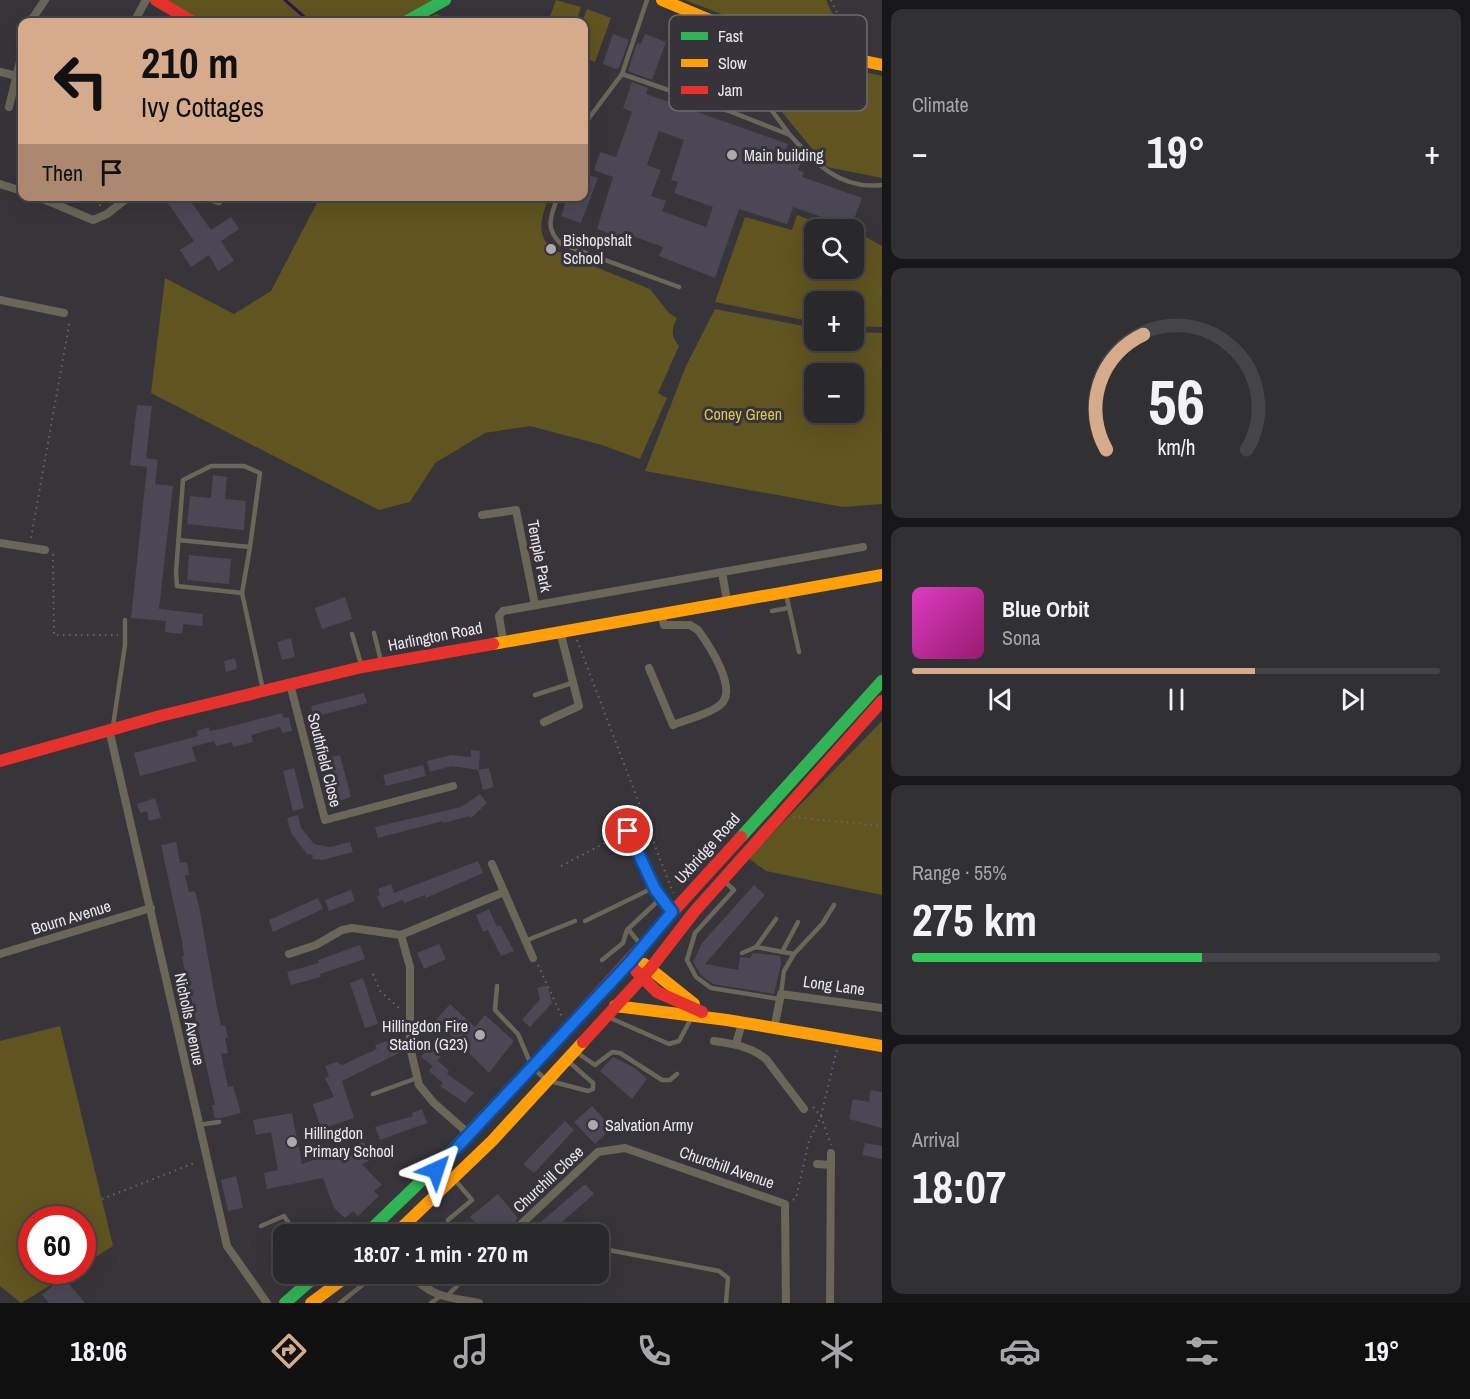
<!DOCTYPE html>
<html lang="en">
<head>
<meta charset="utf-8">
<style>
	body { margin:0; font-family:"Archivo Narrow",sans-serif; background:#313033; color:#f1f3f6; height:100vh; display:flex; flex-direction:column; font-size:22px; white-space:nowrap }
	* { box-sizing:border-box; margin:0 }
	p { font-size:20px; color:#a5a6a9 }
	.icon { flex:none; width:33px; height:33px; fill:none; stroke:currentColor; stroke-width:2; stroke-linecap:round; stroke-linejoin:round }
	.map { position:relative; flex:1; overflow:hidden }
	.details { display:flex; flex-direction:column; gap:9px; padding:9px; background:#171618; width:588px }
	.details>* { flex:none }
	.banner { position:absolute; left:18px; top:18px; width:570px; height:183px; border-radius:12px; box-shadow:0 6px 24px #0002,0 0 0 2px #454447; background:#d6ab8b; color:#111; overflow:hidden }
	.controls { position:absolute; left:804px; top:219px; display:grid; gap:12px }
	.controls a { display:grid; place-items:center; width:60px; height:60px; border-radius:12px; background:#29282b; box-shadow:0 6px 24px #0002,0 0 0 2px #454447; font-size:30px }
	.speed { position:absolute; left:18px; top:1206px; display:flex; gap:12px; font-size:30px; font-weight:700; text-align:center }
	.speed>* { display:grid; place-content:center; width:78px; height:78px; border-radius:50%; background:#29282b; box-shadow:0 6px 24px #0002,0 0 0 2px #454447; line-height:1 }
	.speed .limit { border:9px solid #d22; background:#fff; color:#111 }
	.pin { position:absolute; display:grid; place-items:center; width:51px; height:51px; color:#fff; margin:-26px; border:3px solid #fff; border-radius:50%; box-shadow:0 2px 6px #0007 }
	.me { position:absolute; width:66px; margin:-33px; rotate:42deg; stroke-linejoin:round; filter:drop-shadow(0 0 4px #0008) }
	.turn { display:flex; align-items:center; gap:21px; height:126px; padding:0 24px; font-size:27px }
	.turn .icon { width:78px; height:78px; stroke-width:2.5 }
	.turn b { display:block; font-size:42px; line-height:51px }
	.then { display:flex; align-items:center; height:57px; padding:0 24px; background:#0003; gap:12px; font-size:22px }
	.big { font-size:45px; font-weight:800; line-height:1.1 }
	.details .widget { flex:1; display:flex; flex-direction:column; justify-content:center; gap:9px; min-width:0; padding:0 21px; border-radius:12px; background:#313033 }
	.details .dial { align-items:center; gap:0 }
	.dial svg { height:156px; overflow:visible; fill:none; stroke:#454447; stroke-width:7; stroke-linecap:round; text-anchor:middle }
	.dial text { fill:#f1f3f6; stroke:none }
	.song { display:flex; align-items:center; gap:18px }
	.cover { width:72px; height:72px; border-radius:9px; background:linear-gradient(135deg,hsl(310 70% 55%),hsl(320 70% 35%)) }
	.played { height:6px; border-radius:3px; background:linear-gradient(90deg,#d6ab8b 65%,#454447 65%) }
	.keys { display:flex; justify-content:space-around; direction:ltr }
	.heat { display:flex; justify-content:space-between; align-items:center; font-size:33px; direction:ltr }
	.charge { height:9px; border-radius:4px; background:linear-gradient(90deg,#34c759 55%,#454447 0) }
	.trip { position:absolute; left:273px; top:1224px; width:336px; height:60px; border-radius:12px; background:#29282b; box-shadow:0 6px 24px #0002,0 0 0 2px #454447; font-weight:800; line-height:60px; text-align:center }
	.dock { display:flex; height:96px; justify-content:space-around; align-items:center; background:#101011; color:#a5a6a9 }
	.dock .icon { width:42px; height:42px }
	.dock .current { color:#d6ab8b }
	.dock b { font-size:27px; color:#f1f3f6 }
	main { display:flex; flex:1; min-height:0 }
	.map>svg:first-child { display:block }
</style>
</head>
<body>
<main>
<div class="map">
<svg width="882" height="1303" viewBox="0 0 882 1303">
	<rect width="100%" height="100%" fill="#373539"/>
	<g fill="#605420" fill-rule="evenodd">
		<polygon points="156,0 434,0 391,22 193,22"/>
		<polygon points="556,0 581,7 576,22 548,22"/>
		<polygon points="685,0 826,0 851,53 742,22"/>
		<polygon points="587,9 611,18 595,62 584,58 582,22"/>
		<polygon points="436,14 455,22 421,22"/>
		<polygon points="737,41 882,76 882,178 827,167 731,50"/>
		<path d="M320,197H549C542,216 534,236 554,250L650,289L669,313L677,318C671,329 671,337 679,346L658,393L667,398L640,459L602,445L530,426L485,433L435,463L410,502L379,510L151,393L165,278L234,314L271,291Z"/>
		<polygon points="797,215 834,229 814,230 814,268 854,268 855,231 882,246 882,327 854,326 854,302 814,302 814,322 715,302 745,217 792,230"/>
		<path d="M715,309L814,328V340H854V332L882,333V504L843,507L645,471L686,366ZM814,374H854V412H814Z"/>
		<polygon points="882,721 882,895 766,871 748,858"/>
		<polygon points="60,1026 113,1246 83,1265 82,1220 32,1220 32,1270 74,1271 21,1303 0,1286 0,1041"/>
	</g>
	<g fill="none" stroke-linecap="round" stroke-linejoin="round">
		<polyline stroke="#2e164c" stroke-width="3" points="285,0 310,22"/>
	</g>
	<g fill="#4c4755" fill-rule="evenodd">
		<polygon points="613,34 629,40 619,68 616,69 603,64"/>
		<polygon points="645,34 666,42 652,80 628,71 637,43 641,44"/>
		<path d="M632,82L648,88L646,94L788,144L784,155L801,161L798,170L804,172L802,177L862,198L851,227L793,207L787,224L739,209L715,278L659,256L663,247L627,234L625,239L597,229L613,177L594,170L600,152L616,157L632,112L623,108ZM659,131L684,140L671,180L678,182L674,193L713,207L706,227L662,211L666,201L651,196L661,170L647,165Z"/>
		<polygon points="584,173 598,178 581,223 561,216 568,196 584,196"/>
		<polygon points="177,196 187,196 211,230 231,217 239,229 221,241 234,261 218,271 209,255 191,267 180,250 194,241 168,203"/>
		<polygon points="137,405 152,406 146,458 158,460 155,484 173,486 159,609 203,614 202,626 183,624 182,634 165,632 166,621 131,618 147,467 130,465"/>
		<polygon points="213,475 227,477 225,499 246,501 244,530 187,524 190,496 211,498"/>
		<polygon points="189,555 231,559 229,584 187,580"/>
		<polygon points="345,597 352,619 322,629 315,608"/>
		<polygon points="291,638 295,657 282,660 277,642"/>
		<polygon points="235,658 237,669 226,672 224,661"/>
		<polygon points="364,693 367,703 314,717 311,706"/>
		<polygon points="282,713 284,718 289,717 292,731 282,733 280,727 251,735 253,742 233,747 232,742 216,746 214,741 192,747 196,761 140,776 134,753 198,736 197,731 209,727 210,731 225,728"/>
		<polygon points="471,750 480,751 479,770 451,766 430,772 427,761 452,755 471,757"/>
		<polygon points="340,755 351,797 339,801 327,758"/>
		<polygon points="423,765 426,776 386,786 383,775"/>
		<polygon points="294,768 304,808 293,811 283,771"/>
		<polygon points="489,768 494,787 483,790 478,770"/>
		<polygon points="480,794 487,803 471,818 470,816 443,823 443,821 378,838 375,827 461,807"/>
		<polygon points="155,798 161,818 149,821 147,811 140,813 137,804"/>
		<polygon points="298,815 301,828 314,844 330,847 350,842 353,852 323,860 312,859 313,855 307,854 291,833 287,818"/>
		<polygon points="176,842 180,863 187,862 189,875 185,875 189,892 195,891 199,906 217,1008 221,1026 225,1025 228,1038 225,1038 228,1053 221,1054 228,1087 233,1086 241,1113 221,1118 215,1118 212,1105 215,1105 182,957 184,956 182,941 161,845"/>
		<polygon points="478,861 483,873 426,898 425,895 404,903 403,900 382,908 377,896 380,895 378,889 391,884 394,893"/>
		<polygon points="754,885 765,895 705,964 738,970 740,957 750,958 753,953 780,956 781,964 774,994 713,984 701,975 693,962 702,943"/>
		<polygon points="351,890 355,901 329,911 325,900"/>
		<polygon points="318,898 323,909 273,932 269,920"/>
		<polygon points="489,909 497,927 500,925 514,951 501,956 488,930 483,932 476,915"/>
		<polygon points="439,944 446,959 424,969 417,953"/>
		<polygon points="360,945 365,959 320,974 321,977 291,985 287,972 319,963 318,960"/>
		<polygon points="363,978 378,1024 365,1028 350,983"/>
		<polygon points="547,985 552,1003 530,1027 522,1020 540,999 537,988"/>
		<polygon points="450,1004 475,1027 485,1015 514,1041 489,1073 436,1020"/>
		<polygon points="393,1039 399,1053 342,1081 354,1118 321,1129 313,1104 334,1097 325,1078 329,1076 325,1066 336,1062 342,1065 377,1049 375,1045"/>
		<polygon points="430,1046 441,1056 434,1065 438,1061 449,1071 447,1074 474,1093 465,1103 440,1086 443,1083 429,1071 433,1066 421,1057"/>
		<polygon points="613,1057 635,1068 647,1079 632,1099 600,1071"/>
		<polygon points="871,1090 882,1092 882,1128 849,1119 853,1099 869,1102"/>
		<polygon points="592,1106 612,1128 595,1144 574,1122"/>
		<polygon points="422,1109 427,1123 380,1140 375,1127 413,1116 412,1113"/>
		<polygon points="292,1113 302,1164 364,1142 370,1160 362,1164 382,1185 374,1191 379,1196 358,1216 353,1211 345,1218 334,1208 323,1178 267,1189 264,1173 278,1170 271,1132 256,1135 253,1120"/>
		<polygon points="565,1121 574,1130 534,1173 524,1165 525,1162"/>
		<polygon points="865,1143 882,1146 882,1159 862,1155"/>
		<polygon points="236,1176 243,1208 228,1211 221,1180"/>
		<polygon points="584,1185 586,1185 594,1194 549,1233 541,1223 543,1220"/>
		<polygon points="498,1194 518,1218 505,1234 485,1234 470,1217"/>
		<polygon points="63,1277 85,1303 49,1303 42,1295"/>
	</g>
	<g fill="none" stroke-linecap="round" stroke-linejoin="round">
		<g stroke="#6a675f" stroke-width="2" stroke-dasharray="1.5 4.5" stroke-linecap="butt">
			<polyline points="831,0 853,46"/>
			<polyline points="100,206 101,196"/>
			<polyline points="31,538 69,325 67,320"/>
			<polyline points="53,554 54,635 118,635"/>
			<polyline points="577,640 673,893"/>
			<polyline points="793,817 882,826"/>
			<polyline points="561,866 620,835"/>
			<polyline points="538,965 562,1017"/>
			<polyline points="373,974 380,991 400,1009"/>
			<polyline points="813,1107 821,1116 831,1145"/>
			<polyline points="102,1199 197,1162"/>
			<polyline points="793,1200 796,1198 809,1141 821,1116 837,1049"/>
		</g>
		<g stroke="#6a6658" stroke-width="4.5">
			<polyline points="647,0 622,74 729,111 723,63 729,30"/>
			<polyline points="725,48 790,135 729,111"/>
			<polyline points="584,131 589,118 622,74"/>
			<path d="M790,135C815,163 840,190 882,185"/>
			<polyline points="197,196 219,203 227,196"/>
			<path d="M558,196C551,216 544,228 561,244L679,287"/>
			<polyline points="178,540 250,547 242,593 263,690"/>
			<polyline points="242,593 177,586 176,572 183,480 211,466 244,466 260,473 250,547"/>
			<polyline points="786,594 799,652"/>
			<polyline points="772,611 788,608"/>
			<polyline points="374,633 381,661"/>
			<polyline points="352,634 361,664"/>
			<polyline points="535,695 572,683"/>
			<polyline points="113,726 125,645 125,620"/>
			<polyline points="723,880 734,890 695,933 687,960 696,977 711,988 779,999"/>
			<polyline points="585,921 655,887"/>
			<polyline points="628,929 641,945"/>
			<polyline points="525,941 575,921"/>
			<polyline points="756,947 776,919"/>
			<polyline points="782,952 798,922"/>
			<polyline points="742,953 756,947 794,954 784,971 781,994"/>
			<polyline points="794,954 823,923 834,905"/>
			<polyline points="602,960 623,943 627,930 661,898"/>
			<polyline points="497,986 495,1010 518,1034 532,1067 546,1080 588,1091 593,1089 593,1083 568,1061"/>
			<polyline points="608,1017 669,1044 679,1041 692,1017"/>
			<polyline points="576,1052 595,1065 612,1052 620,1053 662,1080 670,1080 677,1074"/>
			<polyline points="373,1094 417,1078"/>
			<polyline points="198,1125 219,1122"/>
			<polyline points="448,1220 472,1200 454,1179"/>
			<polyline points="261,1226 284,1216 296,1234"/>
			<polyline points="509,1234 518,1227 538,1234"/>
			<polyline points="598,1248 719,1271 728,1278 726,1303"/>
			<polyline points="446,1297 469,1274"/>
			<polyline points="340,1303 376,1274"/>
			<polyline points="431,1303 439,1297"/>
		</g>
		<g stroke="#6a6658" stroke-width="8">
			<polyline points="31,19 44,22"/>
			<polyline points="30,22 45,0"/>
			<polyline points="134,22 146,0"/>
			<polyline points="0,72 17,76"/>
			<polyline points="9,107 22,53"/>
			<polyline points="0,184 22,191"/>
			<polyline points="36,196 93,220 107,214 130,196"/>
			<polyline points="0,300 64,313"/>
			<polyline points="482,515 516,510 535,605"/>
			<polyline points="0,543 45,550"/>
			<polyline points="722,572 727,601"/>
			<polyline points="503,640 499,616 503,611 863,547"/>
			<path d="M649,668L673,725C687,719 708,715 720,705C739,690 709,645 698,630L690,625H664L661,614"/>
			<polyline points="290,684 325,820 453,786"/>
			<polyline points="544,722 579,706 560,631"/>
			<polyline points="109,729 227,1246 267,1303"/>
			<polyline points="628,831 655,889 672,912"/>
			<polyline points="492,864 533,958"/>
			<polyline points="0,954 151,908"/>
			<polyline points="289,954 316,945 342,930 352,928 401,935"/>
			<polyline points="774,1029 781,994 882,1008"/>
			<path d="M714,1041C733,1044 750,1046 766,1059L804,1109"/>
			<polyline points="736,1044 742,1023"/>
			<polyline points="469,1134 434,1103 419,1085 410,1047 410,967 401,935 504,892"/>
			<polyline points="817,1164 831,1165"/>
			<polyline points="436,1170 448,1173 454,1179"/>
			<polyline points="518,1227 598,1152 625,1148 785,1204 786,1303"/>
			<path d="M410,1274C432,1298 449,1297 479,1303"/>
			<polyline points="830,1303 831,1153"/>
		</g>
		<g stroke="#30b455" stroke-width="12">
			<polyline points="405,22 445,0"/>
			<polyline points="741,837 882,681"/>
			<polyline points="366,1234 444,1159 556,1040"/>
			<polyline points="285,1303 318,1274"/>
		</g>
		<g stroke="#ff9f0a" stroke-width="12">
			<polyline points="662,0 729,28 786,45 882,65"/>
			<polyline points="493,644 882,575"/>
			<polyline points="644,964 694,1004"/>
			<polyline points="615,1006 727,1020 882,1046"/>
			<polyline points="395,1234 492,1141 583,1042"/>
			<polyline points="311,1303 350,1274"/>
		</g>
		<g stroke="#e5322d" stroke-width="12">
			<polyline points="156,0 193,22"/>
			<polyline points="0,761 160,716 362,667 493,644"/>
			<polyline points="636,971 657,992 702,1012"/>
			<polyline points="556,1040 741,837"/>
			<polyline points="583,1042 650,969 694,912 882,701"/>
		</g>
	</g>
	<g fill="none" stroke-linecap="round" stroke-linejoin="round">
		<g stroke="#114b97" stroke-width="15">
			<polyline id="route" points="436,1170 630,962 672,912 655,889 628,831"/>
		</g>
		<use href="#route" stroke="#1a73e8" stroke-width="10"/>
	</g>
	<g fill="#aba9ad" stroke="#36343a" stroke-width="2">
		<circle cx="732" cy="155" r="6"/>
		<circle cx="551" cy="249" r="6"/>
		<circle cx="480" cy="1035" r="6"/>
		<circle cx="593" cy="1125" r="6"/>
		<circle cx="292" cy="1142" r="6"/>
	</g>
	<g text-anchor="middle" stroke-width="6" stroke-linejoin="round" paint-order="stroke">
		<g font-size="16" fill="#e9e8ec" stroke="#36343a" text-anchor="start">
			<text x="744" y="161">Main building</text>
			<text x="563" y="246">Bishopshalt<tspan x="563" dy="18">School</tspan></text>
			<text x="468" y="1032" text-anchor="end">Hillingdon Fire<tspan x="468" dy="18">Station (G23)</tspan></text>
			<text x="605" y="1131">Salvation Army</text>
			<text x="304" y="1139">Hillingdon<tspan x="304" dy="18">Primary School</tspan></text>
		</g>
		<g font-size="16" fill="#dcc556" stroke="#36343a">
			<text x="743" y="420">Coney Green</text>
		</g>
		<g font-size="16" fill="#e9e8ec" stroke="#36343a">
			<text transform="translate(540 556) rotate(79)" y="6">Temple Park</text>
			<text transform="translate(435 636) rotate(-11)" y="6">Harlington Road</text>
			<text transform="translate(325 760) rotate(76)" y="6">Southfield Close</text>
			<text transform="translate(707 848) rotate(-48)" y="6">Uxbridge Road</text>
			<text transform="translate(71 917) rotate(-17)" y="6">Bourn Avenue</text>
			<text transform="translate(834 985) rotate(8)" y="6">Long Lane</text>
			<text transform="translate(190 1019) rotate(78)" y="6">Nicholls Avenue</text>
			<text transform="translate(727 1167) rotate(19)" y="6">Churchill Avenue</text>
			<text transform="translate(548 1179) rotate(-43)" y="6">Churchill Close</text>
		</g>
	</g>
	<rect x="669" y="15" width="198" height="96" rx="9" fill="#36343a" stroke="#6c6a6f" stroke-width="1.5"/>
	<rect x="681" y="32" width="27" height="8" fill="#30b455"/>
	<rect x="681" y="59" width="27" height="8" fill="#ff9f0a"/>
	<rect x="681" y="86" width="27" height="8" fill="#e5322d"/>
	<g font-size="16" fill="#e9e8ec">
		<text x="718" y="42">Fast</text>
		<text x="718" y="69">Slow</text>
		<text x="718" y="96">Jam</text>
	</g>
</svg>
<div class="controls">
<a><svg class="icon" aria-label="search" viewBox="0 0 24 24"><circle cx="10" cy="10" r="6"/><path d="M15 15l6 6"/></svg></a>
<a>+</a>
<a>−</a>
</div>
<div class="speed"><div class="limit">60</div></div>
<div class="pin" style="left:628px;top:831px;background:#d93025"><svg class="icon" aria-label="arrive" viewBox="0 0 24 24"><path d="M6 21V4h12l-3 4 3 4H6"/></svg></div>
<svg class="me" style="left:436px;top:1170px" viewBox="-20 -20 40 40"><path d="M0-17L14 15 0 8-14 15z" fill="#1a73e8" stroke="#fff" stroke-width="4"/></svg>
<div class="trip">18:07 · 1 min · 270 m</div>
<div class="banner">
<div class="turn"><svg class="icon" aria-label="left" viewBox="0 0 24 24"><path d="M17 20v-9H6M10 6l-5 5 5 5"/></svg><div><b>210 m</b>Ivy Cottages</div></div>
<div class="then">Then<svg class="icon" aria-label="arrive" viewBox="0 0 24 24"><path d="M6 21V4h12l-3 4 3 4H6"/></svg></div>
</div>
</div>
<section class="details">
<div class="widget"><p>Climate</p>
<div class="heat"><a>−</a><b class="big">19°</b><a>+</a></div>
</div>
<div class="widget dial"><svg viewBox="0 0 100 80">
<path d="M14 69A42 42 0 1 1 86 69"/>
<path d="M14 69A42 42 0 0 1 33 10" stroke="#d6ab8b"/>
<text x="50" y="56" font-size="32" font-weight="700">56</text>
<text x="50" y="72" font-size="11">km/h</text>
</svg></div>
<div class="widget">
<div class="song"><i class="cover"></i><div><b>Blue Orbit</b><p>Sona</p></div></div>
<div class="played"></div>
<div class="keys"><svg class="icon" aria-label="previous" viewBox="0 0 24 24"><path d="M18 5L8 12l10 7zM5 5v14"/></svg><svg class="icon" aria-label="pause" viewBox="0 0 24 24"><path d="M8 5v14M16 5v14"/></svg><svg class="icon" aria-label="next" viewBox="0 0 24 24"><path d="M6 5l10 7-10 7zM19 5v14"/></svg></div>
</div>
<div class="widget"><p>Range · 55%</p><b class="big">275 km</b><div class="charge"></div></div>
<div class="widget"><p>Arrival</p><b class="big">18:07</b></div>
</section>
</main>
<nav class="dock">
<b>18:06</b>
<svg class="icon current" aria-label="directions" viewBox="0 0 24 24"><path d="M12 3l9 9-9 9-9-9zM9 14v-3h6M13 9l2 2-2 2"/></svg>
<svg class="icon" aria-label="music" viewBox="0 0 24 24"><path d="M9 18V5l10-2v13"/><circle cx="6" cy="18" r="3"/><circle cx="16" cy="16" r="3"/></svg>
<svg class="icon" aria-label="phone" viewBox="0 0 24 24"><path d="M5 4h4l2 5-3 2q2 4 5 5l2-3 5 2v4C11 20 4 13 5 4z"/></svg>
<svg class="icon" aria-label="climate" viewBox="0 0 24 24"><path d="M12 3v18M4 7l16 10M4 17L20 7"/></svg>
<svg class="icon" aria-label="car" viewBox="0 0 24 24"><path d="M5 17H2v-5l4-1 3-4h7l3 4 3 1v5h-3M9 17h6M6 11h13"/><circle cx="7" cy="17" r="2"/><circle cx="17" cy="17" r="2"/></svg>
<svg class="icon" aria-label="filters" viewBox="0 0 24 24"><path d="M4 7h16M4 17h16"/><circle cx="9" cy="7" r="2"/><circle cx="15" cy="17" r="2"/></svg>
<b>19°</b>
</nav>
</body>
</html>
